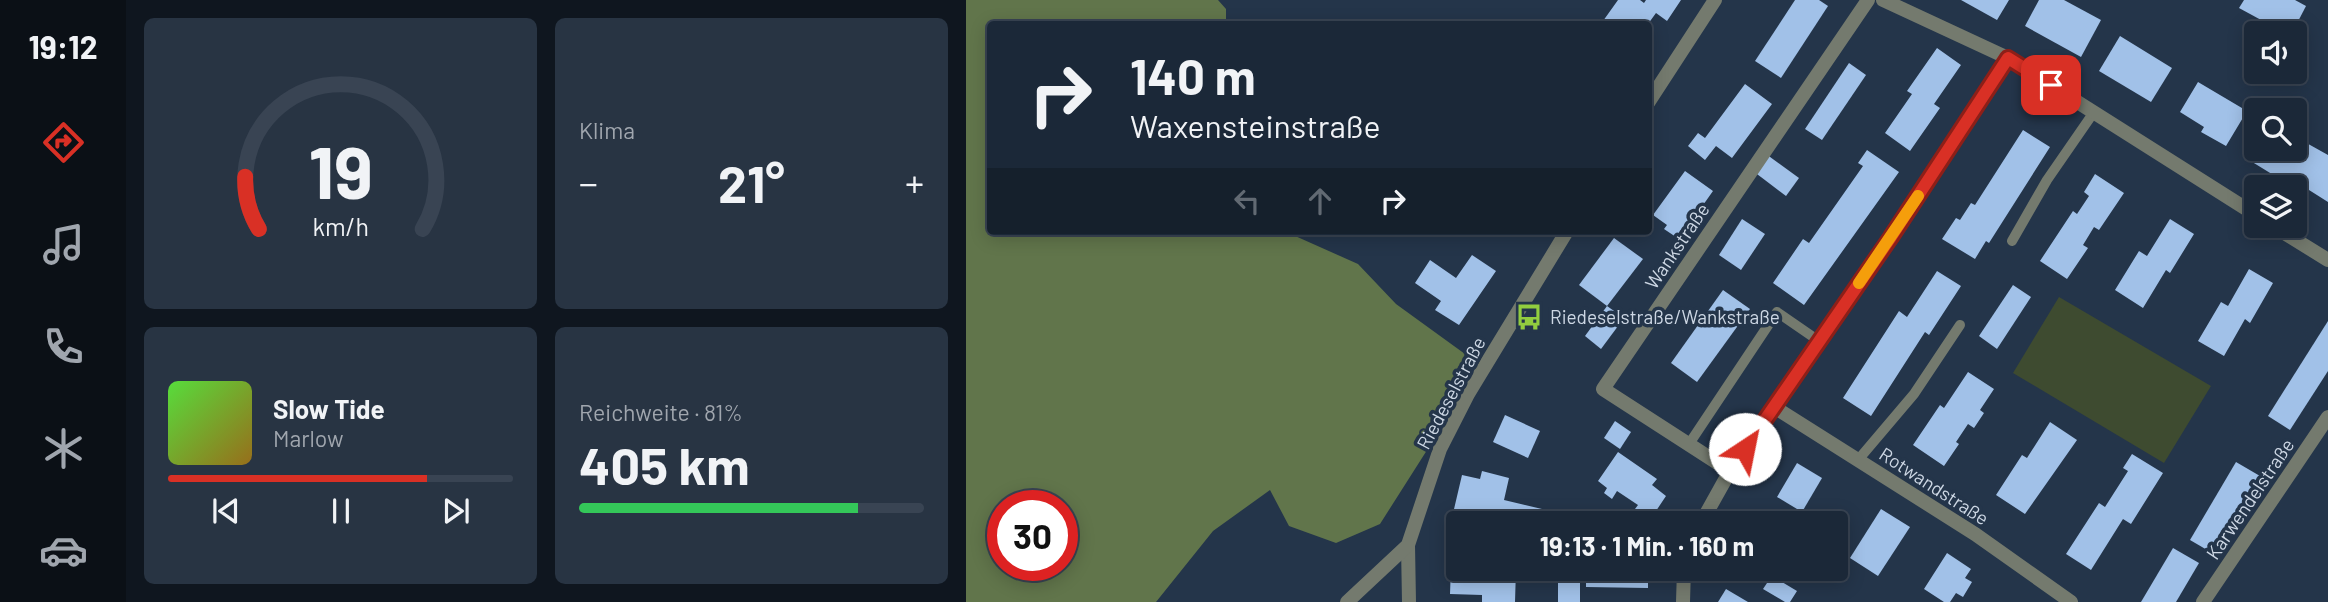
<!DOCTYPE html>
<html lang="de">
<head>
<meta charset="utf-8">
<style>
	body { margin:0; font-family:Barlow,sans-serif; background:#283443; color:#f1f3f6; height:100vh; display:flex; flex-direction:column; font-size:26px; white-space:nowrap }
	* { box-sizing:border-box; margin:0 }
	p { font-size:23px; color:#a0a6ae }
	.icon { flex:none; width:38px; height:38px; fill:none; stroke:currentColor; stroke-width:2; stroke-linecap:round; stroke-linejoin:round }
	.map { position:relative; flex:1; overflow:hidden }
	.side { display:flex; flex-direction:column; gap:18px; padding:18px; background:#0f161f; width:840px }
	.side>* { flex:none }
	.hud { position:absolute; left:21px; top:21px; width:665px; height:214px; border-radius:7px; box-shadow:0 4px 18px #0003,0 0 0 2px #394453; background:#1b2838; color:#f1f3f6; overflow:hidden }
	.controls { position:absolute; left:1278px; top:21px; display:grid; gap:14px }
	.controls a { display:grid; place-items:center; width:63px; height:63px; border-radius:7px; background:#1b2838; box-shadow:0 4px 18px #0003,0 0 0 2px #394453; font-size:35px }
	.speed { position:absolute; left:21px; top:490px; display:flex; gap:14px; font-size:35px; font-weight:700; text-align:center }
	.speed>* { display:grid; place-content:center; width:91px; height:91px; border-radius:50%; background:#1b2838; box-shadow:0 4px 18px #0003,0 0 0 2px #394453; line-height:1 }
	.speed .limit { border:10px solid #d22; background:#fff; color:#111 }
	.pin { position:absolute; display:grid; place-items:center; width:60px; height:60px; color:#fff; margin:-30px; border-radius:14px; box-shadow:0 4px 10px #0006 }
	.me { position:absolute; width:77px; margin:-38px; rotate:34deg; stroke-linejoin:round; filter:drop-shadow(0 0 5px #0008) }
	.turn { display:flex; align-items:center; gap:24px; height:147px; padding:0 28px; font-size:32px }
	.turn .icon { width:91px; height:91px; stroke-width:2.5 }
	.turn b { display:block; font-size:49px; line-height:60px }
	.lanes { display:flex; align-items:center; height:66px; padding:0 28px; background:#0003; justify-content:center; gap:35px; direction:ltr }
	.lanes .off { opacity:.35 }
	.big { font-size:52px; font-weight:700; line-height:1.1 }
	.side .tile { flex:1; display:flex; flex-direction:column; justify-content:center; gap:10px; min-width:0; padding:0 24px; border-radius:10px; background:#283443 }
	.side .dial { align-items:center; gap:0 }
	.dial svg { height:182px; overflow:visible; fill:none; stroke:#394453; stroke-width:7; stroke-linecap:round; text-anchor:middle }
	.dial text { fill:#f1f3f6; stroke:none }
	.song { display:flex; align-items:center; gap:21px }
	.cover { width:84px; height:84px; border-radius:10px; background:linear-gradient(135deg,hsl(110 70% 55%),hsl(40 70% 35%)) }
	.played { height:7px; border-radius:4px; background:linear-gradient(90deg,#d93025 75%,#394453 75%) }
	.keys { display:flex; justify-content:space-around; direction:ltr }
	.heat { display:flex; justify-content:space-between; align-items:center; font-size:38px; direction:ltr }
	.charge { height:10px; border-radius:5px; background:linear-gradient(90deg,#34c759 81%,#394453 0) }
	.side .tiles { flex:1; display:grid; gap:18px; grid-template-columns:repeat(2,1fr) }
	.trip { position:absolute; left:480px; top:511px; width:402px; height:70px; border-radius:7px; background:#1b2838; box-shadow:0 4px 18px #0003,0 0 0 2px #394453; font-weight:700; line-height:70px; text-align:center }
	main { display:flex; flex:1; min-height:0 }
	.tabs { display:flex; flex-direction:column; width:126px; justify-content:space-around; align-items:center; background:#0b1016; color:#a0a6ae }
	.tabs .icon { width:49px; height:49px }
	.tabs .selected { color:#d93025 }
	.tabs b { font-size:32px; color:#f1f3f6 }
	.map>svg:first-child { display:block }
</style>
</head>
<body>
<main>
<nav class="tabs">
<b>19:12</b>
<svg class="icon selected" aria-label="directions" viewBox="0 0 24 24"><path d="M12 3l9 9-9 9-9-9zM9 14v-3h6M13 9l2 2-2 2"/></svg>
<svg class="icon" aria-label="music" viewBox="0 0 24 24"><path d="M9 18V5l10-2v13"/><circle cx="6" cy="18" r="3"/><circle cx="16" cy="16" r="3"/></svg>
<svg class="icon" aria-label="phone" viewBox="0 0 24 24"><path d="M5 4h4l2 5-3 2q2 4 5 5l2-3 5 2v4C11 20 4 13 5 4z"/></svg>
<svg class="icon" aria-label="climate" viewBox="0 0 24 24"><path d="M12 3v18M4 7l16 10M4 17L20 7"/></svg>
<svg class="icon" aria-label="car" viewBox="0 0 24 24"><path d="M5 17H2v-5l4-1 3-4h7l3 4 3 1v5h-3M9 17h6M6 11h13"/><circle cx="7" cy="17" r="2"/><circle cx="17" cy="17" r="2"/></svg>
</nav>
<section class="side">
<div class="tiles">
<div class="tile dial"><svg viewBox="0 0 100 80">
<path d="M14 69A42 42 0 1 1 86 69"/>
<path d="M14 69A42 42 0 0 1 8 46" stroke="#d93025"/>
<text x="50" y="56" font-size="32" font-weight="700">19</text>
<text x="50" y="72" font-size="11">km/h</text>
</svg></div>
<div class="tile"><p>Klima</p>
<div class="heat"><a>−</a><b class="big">21°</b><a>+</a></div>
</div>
<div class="tile">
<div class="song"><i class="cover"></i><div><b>Slow Tide</b><p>Marlow</p></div></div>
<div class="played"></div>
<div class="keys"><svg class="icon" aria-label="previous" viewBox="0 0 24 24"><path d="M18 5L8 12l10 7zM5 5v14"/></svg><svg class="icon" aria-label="pause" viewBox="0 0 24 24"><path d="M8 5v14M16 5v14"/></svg><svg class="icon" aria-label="next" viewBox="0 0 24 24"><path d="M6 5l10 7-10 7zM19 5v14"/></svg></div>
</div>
<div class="tile"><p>Reichweite · 81%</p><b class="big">405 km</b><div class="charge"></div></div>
</div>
</section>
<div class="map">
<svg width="1362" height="602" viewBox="0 0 1362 602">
	<rect width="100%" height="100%" fill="#24354a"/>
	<polygon fill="#3e4b30" points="1093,297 1245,386 1198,463 1047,373"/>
	<path fill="#61754b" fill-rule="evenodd" d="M0,0H252L260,9V24H24V231H318L392,264L430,304L499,354L470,436L414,524L370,543L323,526L304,490L247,531L190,602H0ZM37,506H96V565H37Z"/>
	<g fill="#a1c1e8">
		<polygon points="652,0 674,0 678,3 680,0 715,0 701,21 690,13 682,24 642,24 637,21"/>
		<polygon points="829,0 853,0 862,6 815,78 789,61"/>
		<polygon points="995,0 1043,0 1031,20"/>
		<polygon points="1073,0 1098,0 1135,20 1115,57 1059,26"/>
		<polygon points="1278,0 1329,0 1340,6 1326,33 1319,33 1273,8"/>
		<polygon points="1154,36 1206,68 1185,102 1133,71"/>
		<polygon points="971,48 995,65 968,104 974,108 944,151 919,133 946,94 941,91"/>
		<polygon points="883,63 900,75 856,140 839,129"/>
		<polygon points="1232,82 1281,111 1260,146 1235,132 1238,127 1214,112"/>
		<polygon points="779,84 806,104 766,158 750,146 739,160 722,146 732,133 739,138"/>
		<polygon points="1057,130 1084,147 1023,243 1020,241 1009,259 976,239 990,218 994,220 1005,203 1009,205"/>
		<polygon points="1328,136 1362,155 1362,202 1343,190 1340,195 1283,160 1290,149 1328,149"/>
		<polygon points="901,150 933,172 838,305 807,283 837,239 843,243 897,166 892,163"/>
		<polygon points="800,154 833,178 820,196 787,171"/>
		<polygon points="719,171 747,191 713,239 698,229 701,225 687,215"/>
		<polygon points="1129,174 1158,193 1133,230 1128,227 1117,245 1122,248 1101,279 1074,261 1107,211 1111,214 1123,196 1118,192"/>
		<polygon points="776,219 799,234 775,270 753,255"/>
		<polygon points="1204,219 1228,234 1204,273 1200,270 1177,308 1149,290 1173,251 1181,256"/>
		<polygon points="648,238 677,259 641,306 613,285"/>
		<polygon points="506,255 530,271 493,325 469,310 475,301 449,283 464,260 490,278"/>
		<polygon points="1283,269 1307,283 1284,323 1279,319 1258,356 1232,341 1255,302 1262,306"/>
		<polygon points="971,271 995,286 963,335 959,332 905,416 877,398 933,311 941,317"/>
		<polygon points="1047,285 1065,297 1031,349 1013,336"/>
		<polygon points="757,290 784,309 731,382 705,363"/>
		<polygon points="641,306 658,318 635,349 619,336"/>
		<polygon points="1362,321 1362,371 1324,430 1302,416"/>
		<polygon points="1002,372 1028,389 1014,410 1018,413 1008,428 1002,424 990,442 993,444 978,466 947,445 974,405 978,408"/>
		<polygon points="539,415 574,431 562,458 527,442"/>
		<polygon points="649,421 665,432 654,449 638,438"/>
		<polygon points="1084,422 1111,440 1059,514 1030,495 1056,455 1061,458"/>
		<polygon points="652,452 691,479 686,485 700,496 682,523 666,513 672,505 651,491 646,499 638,493 641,488 632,481"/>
		<polygon points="1166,454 1197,473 1165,524 1157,519 1125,570 1100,554 1133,503 1139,507 1162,471 1157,468"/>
		<polygon points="1270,462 1294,476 1248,554 1224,540"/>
		<polygon points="831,463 856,478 836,512 811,497"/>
		<polygon points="516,471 543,478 538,500 576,509 573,523 485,522 496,475 514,479"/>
		<polygon points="915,509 944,527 912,576 884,558"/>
		<polygon points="1207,548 1233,563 1210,602 1175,602"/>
		<polygon points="981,553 1005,569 999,578 1006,582 997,597 990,593 984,602 978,602 958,589"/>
		<polygon points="485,566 492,566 492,569 550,569 549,602 516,602 516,595 484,594"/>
		<polygon points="620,569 682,569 682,588 620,587"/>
		<polygon points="792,569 824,569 816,582 831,591 824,602 819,602 797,589 805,577"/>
		<rect x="592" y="581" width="22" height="21"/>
		<polygon points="760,589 782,602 752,602"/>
	</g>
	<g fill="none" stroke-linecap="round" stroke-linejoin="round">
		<g stroke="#747a6e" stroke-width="10">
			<polyline points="1046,241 1081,180 1128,112"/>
			<polyline points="723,444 811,312 853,341"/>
			<polyline points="892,460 948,394 994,325"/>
		</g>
		<g stroke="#747a6e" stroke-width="14">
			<polyline points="917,0 1042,58 1290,215"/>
			<polyline points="1307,226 1362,260"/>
			<polyline points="808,407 1009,534 1105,602"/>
			<polyline points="764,471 637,389 902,0"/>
			<polyline points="735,523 764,471 925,237 1042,58"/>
			<polyline points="442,545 443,602"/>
			<polyline points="717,602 718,569"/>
			<polyline points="1237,602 1362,417"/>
		</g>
		<g stroke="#747a6e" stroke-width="14">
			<polyline points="682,103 749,0"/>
			<polyline points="381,602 442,545 474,449 502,394 601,231"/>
		</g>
	</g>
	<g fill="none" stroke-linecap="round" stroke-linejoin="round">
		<g stroke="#8d1f18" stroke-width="18">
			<polyline id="route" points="779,449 925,237 1042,58 1085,85"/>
		</g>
		<use href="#route" stroke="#d93025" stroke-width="12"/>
		<polyline stroke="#f59e0b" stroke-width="12" points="893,283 952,196"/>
	</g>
	<defs>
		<g id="bus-bare" transform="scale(2.1)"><path d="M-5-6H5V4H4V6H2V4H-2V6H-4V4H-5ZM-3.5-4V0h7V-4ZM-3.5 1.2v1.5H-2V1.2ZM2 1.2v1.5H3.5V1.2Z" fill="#92cd3f" stroke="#24354a" stroke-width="2.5" paint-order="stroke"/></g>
	</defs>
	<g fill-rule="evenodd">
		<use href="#bus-bare" x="563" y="317"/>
	</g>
	<g text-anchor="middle" stroke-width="7" stroke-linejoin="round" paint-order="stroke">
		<g font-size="19" fill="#cdd7e4" stroke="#24354a">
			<text transform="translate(711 246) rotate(-56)" y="7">Wankstraße</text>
			<text transform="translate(485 393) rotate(-62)" y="7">Riedeselstraße</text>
			<text transform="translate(968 486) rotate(33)" y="7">Rotwandstraße</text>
			<text transform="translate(1284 499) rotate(-56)" y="7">Karwendelstraße</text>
		</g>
		<g font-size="19" fill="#cdd7e4" stroke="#24354a" text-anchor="start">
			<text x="584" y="324">Riedeselstraße/Wankstraße</text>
		</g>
	</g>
</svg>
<div class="controls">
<a><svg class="icon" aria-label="sound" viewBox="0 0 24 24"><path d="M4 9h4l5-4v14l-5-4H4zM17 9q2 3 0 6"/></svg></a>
<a><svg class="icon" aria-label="search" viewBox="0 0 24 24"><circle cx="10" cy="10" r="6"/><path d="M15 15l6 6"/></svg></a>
<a><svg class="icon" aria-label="layers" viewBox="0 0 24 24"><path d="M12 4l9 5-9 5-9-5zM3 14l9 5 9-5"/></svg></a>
</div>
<div class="speed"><div class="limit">30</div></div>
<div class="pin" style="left:1085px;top:85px;background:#d93025"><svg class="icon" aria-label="arrive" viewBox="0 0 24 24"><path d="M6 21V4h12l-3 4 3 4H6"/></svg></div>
<svg class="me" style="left:779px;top:449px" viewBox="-20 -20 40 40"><circle r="19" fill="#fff"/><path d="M0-13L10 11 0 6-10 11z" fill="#d93025"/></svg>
<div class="trip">19:13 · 1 Min. · 160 m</div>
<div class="hud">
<div class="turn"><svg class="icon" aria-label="right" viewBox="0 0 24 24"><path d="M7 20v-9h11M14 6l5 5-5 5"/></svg><div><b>140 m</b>Waxensteinstraße</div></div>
<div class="lanes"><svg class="icon off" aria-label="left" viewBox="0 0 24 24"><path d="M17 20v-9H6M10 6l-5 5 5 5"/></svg><svg class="icon off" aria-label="ahead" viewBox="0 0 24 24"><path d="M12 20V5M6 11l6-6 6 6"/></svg><svg class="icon" aria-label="right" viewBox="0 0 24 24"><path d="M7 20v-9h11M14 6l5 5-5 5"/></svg></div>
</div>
</div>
</main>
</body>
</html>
